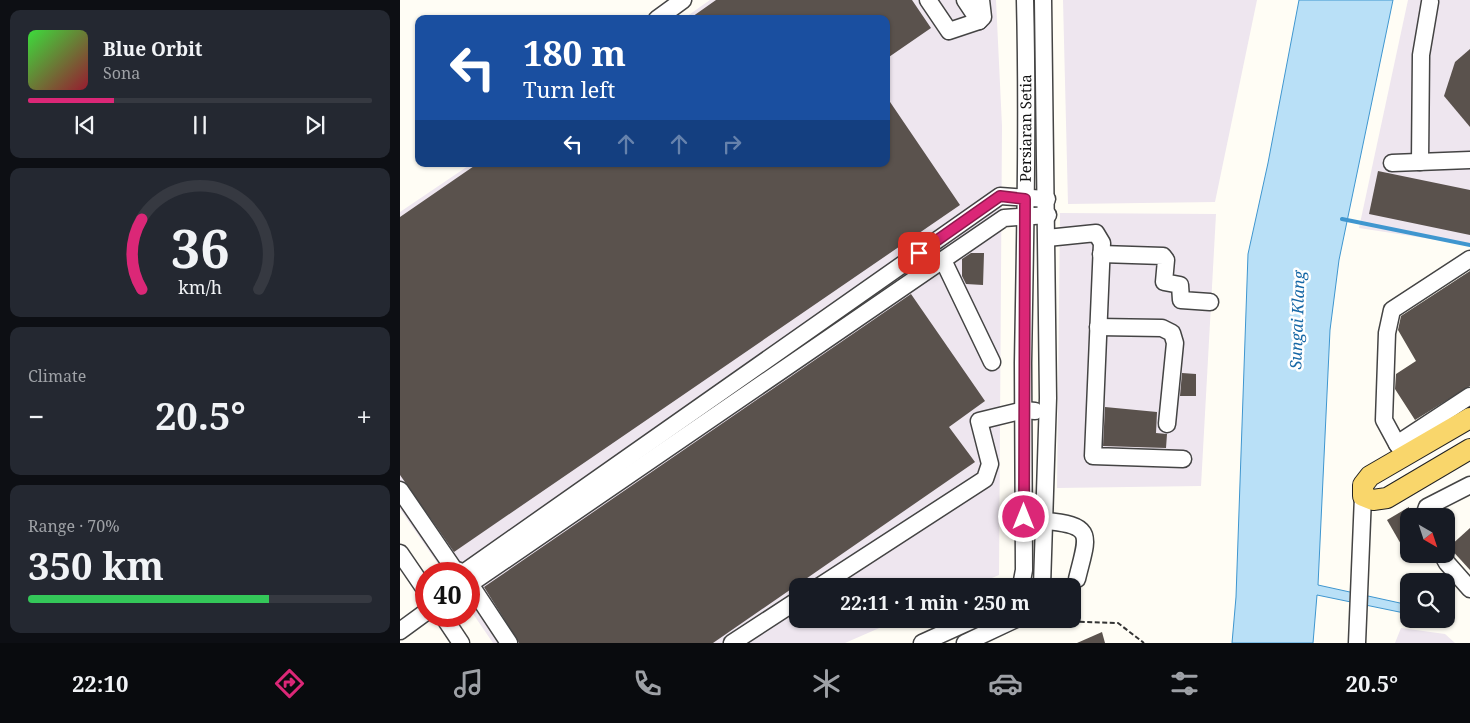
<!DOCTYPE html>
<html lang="en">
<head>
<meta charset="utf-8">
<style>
	body { margin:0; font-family:"Noto Serif",serif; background:#242831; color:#f1f3f6; height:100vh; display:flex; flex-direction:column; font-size:19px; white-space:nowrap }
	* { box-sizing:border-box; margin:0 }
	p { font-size:16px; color:#9ea1a6 }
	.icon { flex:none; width:28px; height:28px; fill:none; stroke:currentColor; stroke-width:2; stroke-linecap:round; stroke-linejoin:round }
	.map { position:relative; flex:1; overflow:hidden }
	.drawer { display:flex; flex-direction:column; gap:10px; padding:10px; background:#0d0f14; width:400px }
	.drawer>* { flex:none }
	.banner { position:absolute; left:15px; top:15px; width:475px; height:152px; border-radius:10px; box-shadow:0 1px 4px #0004; background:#1a4fa0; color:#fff; overflow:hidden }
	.needle { width:32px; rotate:141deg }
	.controls { position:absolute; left:1000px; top:508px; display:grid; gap:10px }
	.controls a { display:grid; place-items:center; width:55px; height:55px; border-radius:10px; background:#171b24; box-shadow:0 1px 4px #0004; font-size:25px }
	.speed { position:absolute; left:15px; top:562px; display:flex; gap:10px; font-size:25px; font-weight:700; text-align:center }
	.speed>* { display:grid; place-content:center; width:65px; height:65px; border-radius:50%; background:#171b24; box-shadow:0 1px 4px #0004; line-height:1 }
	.speed .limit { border:8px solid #d22; background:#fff; color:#111 }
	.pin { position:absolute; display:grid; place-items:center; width:42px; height:42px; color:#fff; margin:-21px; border-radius:10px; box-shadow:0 2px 8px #0006 }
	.me { position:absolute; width:55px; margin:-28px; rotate:0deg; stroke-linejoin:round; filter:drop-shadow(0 0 4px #0008) }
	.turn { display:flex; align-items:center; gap:18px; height:105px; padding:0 25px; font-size:22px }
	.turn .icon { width:65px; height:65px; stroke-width:2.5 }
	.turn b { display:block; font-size:35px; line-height:42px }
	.lanes { display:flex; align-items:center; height:48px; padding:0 25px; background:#0003; justify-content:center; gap:25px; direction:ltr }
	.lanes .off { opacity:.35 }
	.big { font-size:38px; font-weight:700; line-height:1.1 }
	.drawer .card { flex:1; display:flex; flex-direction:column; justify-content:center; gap:8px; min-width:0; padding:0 18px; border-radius:10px; background:#242831 }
	.drawer .dial { align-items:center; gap:0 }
	.dial svg { height:130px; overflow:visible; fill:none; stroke:#363941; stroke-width:7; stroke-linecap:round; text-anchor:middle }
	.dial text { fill:#f1f3f6; stroke:none }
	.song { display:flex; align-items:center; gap:15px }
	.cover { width:60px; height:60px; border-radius:8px; background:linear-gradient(135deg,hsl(120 70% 55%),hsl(350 70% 35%)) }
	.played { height:5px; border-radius:2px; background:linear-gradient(90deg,#db2777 25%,#363941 25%) }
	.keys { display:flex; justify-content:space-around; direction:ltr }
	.heat { display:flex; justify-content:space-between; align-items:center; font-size:28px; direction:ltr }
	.charge { height:8px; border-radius:4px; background:linear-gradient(90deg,#34c759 70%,#363941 0) }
	.trip { position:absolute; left:389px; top:578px; width:292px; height:50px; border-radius:10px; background:#171b24; box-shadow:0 1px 4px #0004; font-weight:700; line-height:50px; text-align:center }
	.tabs { display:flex; height:80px; justify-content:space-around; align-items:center; background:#090b0e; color:#9ea1a6 }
	.tabs .icon { width:35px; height:35px }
	.tabs .current { color:#db2777 }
	.tabs b { font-size:22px; color:#f1f3f6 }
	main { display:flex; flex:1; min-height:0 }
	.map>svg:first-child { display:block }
</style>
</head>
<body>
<main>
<section class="drawer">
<div class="card">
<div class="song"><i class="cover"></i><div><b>Blue Orbit</b><p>Sona</p></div></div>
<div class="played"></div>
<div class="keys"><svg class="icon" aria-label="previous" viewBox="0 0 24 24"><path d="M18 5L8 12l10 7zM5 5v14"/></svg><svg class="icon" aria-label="pause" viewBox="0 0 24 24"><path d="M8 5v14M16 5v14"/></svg><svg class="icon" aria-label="next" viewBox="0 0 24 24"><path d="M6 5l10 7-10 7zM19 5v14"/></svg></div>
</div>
<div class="card dial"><svg viewBox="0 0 100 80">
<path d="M14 69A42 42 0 1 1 86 69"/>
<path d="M14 69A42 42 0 0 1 14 26" stroke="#db2777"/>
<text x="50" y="56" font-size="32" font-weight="700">36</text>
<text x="50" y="72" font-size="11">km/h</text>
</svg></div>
<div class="card"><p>Climate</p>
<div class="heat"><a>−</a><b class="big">20.5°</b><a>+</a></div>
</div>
<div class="card"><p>Range · 70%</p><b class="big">350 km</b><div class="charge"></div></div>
</section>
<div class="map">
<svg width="1070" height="643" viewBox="0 0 1070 643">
	<rect width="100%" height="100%" fill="#fffdf5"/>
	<g fill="#eee6ef">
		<polygon points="310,0 596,0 602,126 599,575 573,586 398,586 398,619 500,619 445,643 93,643 69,608 69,574 45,574 0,509 0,212 71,164 486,164 486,19 283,19"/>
		<polygon points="663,0 857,0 815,202 668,204"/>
		<polygon points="1008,0 1070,0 1070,245 959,228"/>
		<polygon points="660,213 816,214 801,486 657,488"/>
		<polygon points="1001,628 1045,634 1055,643 995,643"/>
	</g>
	<polygon fill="#b9e0f7" stroke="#3f96cf" points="899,0 993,0 939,260 930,330 918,585 1009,605 1009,614 917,595 913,643 832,643 836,597 848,254 868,163"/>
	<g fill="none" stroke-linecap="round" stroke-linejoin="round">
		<polyline stroke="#3f96cf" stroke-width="4" points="942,219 1070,245"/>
	</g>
	<g fill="#5a524d">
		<polygon points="316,0 512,0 531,28 486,59 486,19 289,19"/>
		<polygon points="1070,49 1070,127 1044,96 1055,62"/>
		<polygon points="486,96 560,205 54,552 0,475 0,217 77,164 486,164"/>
		<polygon points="978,171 1070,190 1070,235 969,214"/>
		<polygon points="571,253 584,253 583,285 566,284 562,276 562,259"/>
		<polygon points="1070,271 1070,386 1015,420 995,389 996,374 1016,361 998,330 1001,316"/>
		<polygon points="511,294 585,401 549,427 575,462 313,643 119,643 84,587"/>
		<polygon points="782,373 796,374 796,396 780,396"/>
		<polygon points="705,407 757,412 756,433 767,434 766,448 703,446"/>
		<polygon points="1009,507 1009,558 987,520"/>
		<polygon points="1070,528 1070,570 1049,547"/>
		<polygon points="702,632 705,643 677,643"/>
	</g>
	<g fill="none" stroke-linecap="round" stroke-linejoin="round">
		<g stroke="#444" stroke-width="19">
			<g id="minor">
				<polyline points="528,0 549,31 579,21 583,17 581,0"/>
				<polyline points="565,0 579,21"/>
				<polyline points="257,19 283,0"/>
				<polyline points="1020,162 1021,55 1030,2"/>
				<polyline points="992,163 1070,160"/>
				<polyline points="647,238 696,233 702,243 693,456 783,459"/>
				<polyline points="701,254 763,256 766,260 764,282 780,285 781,300 810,302"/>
				<polyline points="543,260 592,362"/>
				<polyline points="698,327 762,328 772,333 775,343 767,424"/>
				<polyline points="997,444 984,420 987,333 992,310 1070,259"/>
				<polyline points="1003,452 997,444 1070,396"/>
				<polyline points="0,490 54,569 62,572 66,571 600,196 647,199"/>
				<polyline points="1024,516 1027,507 1070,485"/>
				<path d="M645,521C697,525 687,537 677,579"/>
				<polyline points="0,553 26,591"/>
				<polyline points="1042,554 1047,563 1070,589"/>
				<polyline points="420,586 585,479 590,464 579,421 624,410 635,411"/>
				<path id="s1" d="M621,586L624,570C624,501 623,432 623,363C625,242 628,121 625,0"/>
				<polyline points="642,586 648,398 643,0"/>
				<polyline points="43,616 61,643"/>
				<polyline points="0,631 26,612"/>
				<polyline points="109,643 70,584 604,218 648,215"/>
				<polyline points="332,643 398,600"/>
				<polyline points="522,643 575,619"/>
				<polyline points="565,643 616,619"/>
				<polyline points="957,643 963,496"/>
			</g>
		</g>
		<g stroke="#222" stroke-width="22">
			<polyline id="major" points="1070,418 970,476 963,485 963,496 973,500 987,498 1070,449"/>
		</g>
		<polyline stroke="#333" stroke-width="2" stroke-dasharray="5 2.5" stroke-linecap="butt" points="650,619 658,621 718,623 744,643"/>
		<use href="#minor" stroke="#fff" stroke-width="16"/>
		<use href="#major" stroke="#f9d66b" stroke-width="20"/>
	</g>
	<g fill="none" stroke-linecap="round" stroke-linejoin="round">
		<g stroke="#8e194d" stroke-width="12">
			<polyline id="route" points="519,253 600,196 625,199 624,517"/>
		</g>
		<use href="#route" stroke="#db2777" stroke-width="9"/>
	</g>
	<g text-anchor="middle" stroke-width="5" stroke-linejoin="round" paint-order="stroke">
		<g font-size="15" fill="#111" stroke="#fff">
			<text dy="5" stroke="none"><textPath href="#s1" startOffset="458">Persiaran Setia</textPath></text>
		</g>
		<g font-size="16" font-style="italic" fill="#1768a6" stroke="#fff">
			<text transform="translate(897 320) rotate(-88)" y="6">Sungai Klang</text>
		</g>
	</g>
</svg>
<div class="controls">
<a><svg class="needle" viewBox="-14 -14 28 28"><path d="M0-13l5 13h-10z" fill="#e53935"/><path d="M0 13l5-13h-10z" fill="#9ea1a6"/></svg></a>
<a><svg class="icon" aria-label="search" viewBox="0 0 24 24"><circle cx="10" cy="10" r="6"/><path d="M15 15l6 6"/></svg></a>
</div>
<div class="speed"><div class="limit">40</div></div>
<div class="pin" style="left:519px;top:253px;background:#d93025"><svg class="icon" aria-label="arrive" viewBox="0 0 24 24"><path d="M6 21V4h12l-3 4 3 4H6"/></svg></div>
<svg class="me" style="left:624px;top:517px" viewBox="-20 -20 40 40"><circle r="17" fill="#db2777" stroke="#fff" stroke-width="3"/><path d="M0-11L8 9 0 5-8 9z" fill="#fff"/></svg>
<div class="trip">22:11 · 1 min · 250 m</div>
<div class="banner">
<div class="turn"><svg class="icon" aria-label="left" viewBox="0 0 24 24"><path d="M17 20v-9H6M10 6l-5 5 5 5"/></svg><div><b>180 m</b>Turn left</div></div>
<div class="lanes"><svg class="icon" aria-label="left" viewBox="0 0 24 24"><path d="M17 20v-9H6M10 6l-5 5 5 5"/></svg><svg class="icon off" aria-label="ahead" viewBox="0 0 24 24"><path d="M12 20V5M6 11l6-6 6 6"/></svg><svg class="icon off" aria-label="ahead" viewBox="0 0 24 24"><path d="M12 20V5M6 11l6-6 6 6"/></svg><svg class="icon off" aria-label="right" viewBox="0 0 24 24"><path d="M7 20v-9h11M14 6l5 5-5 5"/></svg></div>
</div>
</div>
</main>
<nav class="tabs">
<b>22:10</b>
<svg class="icon current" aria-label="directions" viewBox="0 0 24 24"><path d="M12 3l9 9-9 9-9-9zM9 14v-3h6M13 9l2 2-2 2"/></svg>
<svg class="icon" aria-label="music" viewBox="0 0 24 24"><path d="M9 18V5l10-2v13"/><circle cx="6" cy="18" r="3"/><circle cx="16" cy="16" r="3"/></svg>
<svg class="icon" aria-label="phone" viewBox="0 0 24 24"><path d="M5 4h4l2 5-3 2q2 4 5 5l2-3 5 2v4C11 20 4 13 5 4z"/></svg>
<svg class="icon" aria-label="climate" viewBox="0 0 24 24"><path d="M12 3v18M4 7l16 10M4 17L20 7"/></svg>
<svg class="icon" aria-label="car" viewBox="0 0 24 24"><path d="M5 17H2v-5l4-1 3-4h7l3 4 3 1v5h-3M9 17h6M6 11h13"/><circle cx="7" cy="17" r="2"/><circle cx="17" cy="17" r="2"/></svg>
<svg class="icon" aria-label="filters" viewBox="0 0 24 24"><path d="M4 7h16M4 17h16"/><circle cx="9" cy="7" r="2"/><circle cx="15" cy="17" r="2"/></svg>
<b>20.5°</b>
</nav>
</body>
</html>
